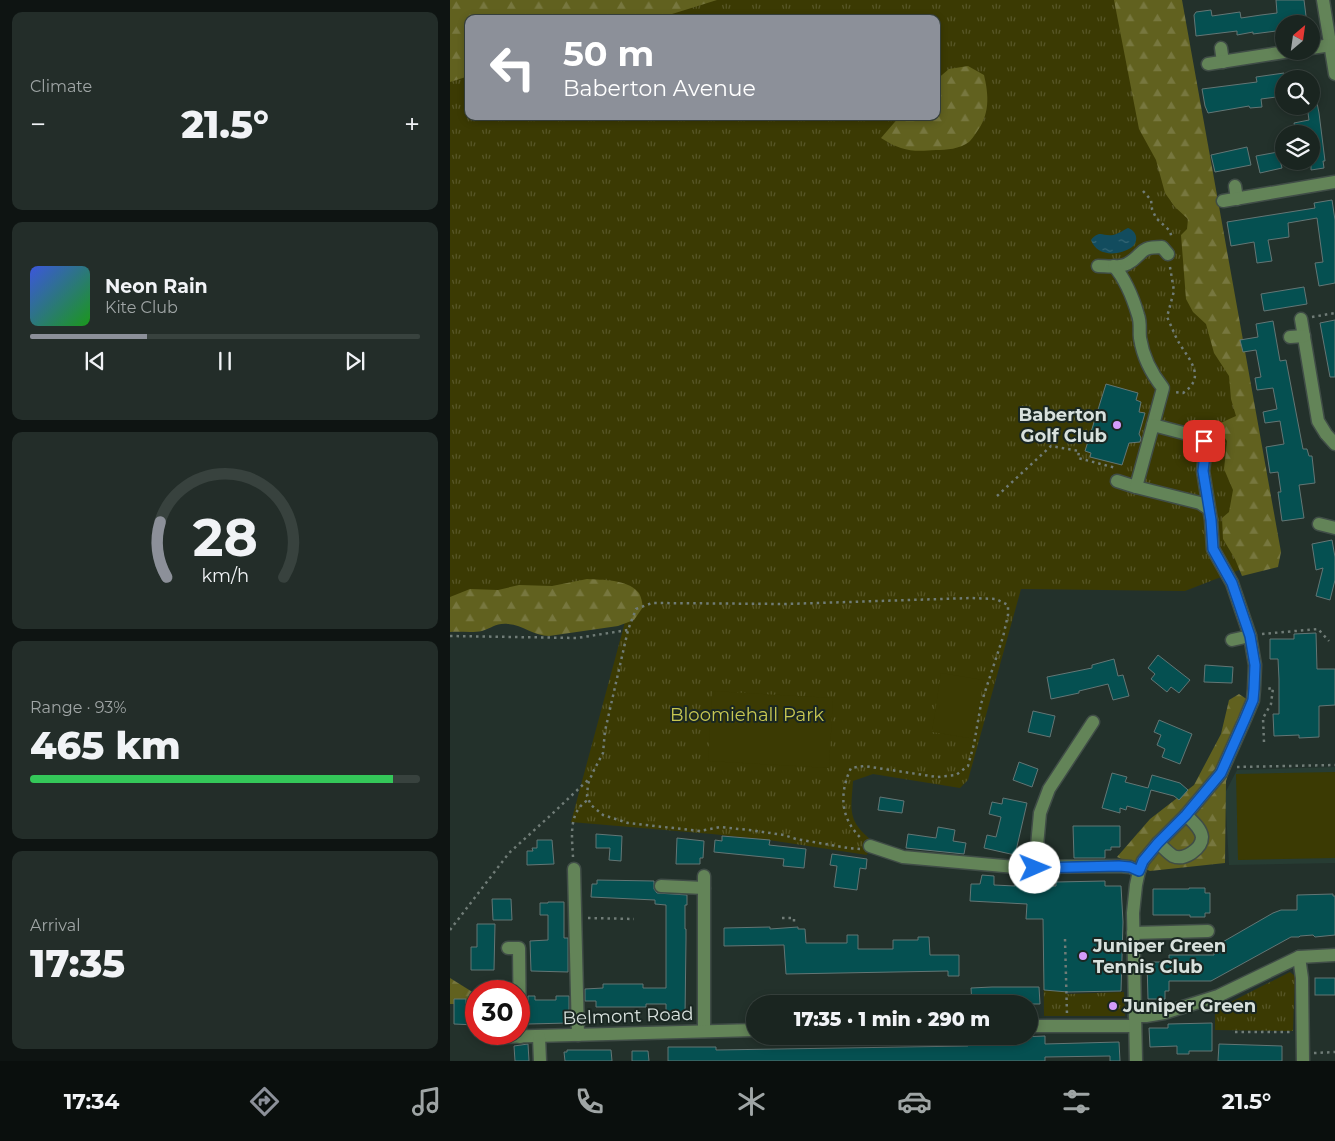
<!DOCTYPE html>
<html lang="en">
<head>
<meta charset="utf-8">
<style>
	body { margin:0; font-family:Montserrat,sans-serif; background:#232d29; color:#f1f3f6; height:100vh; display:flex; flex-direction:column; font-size:19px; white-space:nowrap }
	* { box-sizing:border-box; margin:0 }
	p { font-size:16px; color:#9fa5a5 }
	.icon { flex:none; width:28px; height:28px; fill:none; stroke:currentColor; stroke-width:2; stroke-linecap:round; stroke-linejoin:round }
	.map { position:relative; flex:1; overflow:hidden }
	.drawer { display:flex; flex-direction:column; gap:12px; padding:12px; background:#0e1412; width:450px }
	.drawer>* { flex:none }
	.banner { position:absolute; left:15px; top:15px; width:475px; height:105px; border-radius:10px; box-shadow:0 2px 8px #0003,0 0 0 1px #38423e; background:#8c9099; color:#fff; overflow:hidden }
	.needle { width:32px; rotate:29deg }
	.tools { position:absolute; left:825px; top:15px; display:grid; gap:10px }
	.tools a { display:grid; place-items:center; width:45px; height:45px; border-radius:50%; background:#1a2520; box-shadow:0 2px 8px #0003,0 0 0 1px #38423e; font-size:25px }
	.speed { position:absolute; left:15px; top:980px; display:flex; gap:10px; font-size:25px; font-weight:700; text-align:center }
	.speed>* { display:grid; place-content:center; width:65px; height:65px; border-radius:50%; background:#1a2520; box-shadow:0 2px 8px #0003,0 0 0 1px #38423e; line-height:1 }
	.speed .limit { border:8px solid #d22; background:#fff; color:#111 }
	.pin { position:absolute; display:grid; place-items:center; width:42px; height:42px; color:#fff; margin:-21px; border-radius:10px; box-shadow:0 2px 8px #0006 }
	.me { position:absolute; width:55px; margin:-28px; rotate:89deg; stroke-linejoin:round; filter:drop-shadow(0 0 4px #0008) }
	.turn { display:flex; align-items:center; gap:18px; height:105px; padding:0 15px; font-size:22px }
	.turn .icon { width:65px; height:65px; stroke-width:2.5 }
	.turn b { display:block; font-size:35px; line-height:42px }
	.big { font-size:38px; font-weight:800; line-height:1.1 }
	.drawer .card { flex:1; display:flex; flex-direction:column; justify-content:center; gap:8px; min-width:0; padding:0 18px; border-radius:10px; background:#232d29 }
	.drawer .dial { align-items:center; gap:0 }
	.dial svg { height:130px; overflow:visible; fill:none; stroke:#38423e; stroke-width:7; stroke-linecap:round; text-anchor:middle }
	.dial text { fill:#f1f3f6; stroke:none }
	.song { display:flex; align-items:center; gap:15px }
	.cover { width:60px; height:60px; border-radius:8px; background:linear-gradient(135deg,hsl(230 70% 55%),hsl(120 70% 35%)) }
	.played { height:5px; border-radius:2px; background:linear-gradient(90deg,#8c9099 30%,#38423e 30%) }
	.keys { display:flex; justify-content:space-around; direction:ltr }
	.heat { display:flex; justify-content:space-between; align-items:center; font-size:28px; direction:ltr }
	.charge { height:8px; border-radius:4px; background:linear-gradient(90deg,#34c759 93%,#38423e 0) }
	.trip { position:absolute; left:296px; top:995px; width:292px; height:50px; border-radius:25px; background:#1a2520; box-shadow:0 2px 8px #0003,0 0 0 1px #38423e; font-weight:800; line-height:50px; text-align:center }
	.tab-bar { display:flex; height:80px; justify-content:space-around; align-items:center; background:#0a0f0d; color:#9fa5a5 }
	.tab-bar .icon { width:35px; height:35px }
	.tab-bar .active { color:#8c9099 }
	.tab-bar b { font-size:22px; color:#f1f3f6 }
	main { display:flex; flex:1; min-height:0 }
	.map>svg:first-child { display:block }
</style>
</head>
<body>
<main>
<section class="drawer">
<div class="card"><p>Climate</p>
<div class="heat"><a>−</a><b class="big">21.5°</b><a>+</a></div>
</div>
<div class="card">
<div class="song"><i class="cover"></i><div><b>Neon Rain</b><p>Kite Club</p></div></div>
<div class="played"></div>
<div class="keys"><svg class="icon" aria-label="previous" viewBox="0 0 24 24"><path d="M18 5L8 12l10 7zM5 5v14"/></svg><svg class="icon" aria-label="pause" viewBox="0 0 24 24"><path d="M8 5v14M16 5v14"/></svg><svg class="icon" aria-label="next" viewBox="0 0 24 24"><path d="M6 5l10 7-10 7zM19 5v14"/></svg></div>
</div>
<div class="card dial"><svg viewBox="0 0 100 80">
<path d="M14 69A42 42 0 1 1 86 69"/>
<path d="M14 69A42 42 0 0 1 10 35" stroke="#8c9099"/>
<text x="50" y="56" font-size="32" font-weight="700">28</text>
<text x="50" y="72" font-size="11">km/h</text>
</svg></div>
<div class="card"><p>Range · 93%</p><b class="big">465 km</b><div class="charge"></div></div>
<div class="card"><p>Arrival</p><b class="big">17:35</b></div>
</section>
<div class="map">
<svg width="885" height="1061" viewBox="0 0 885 1061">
	<defs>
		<pattern id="grass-tufts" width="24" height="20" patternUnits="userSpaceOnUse" patternTransform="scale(1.25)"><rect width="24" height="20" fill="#3b3a03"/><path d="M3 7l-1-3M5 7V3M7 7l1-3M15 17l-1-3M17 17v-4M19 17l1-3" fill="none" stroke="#575627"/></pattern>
		<pattern id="forest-firs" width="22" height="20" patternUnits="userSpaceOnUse" patternTransform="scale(1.25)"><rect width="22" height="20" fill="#61611f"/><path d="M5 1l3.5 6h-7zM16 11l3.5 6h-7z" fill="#77773f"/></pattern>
		<pattern id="water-ripples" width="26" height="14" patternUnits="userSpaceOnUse" patternTransform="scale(1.25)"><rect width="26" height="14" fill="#124c5e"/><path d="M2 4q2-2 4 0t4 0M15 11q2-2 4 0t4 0" fill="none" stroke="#346675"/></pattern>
	</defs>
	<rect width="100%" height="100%" fill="#23312b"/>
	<polygon fill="#273c33" points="885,767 885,863 779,865 775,793 787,770"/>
	<g fill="url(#grass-tufts)" fill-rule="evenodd">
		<path d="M0,0H722L825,556L735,591L571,589L518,780L510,788L423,774L403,781C401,811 397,820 422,841L417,855L319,840L262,834L121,822L182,596L0,624ZM19,19H486V116H19Z"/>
		<polygon points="614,923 616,994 674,992 675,1016 594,1016 593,924"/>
		<polygon points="840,972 845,976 843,1031 765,1030 765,1010"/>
	</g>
	<g fill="url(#forest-firs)">
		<polygon points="0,0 267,0 206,19 19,19 19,76 0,82"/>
		<polygon points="664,0 732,0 831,552 828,567 792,576 785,559 773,539 772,518 779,512 783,490 774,469 777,441 766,425 786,416 781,399 779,376 764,353 756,324 743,312 736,299 731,235 737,229 738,219 725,207 715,193 706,160 689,129"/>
		<path d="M518,66L534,75C539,96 540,115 526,133C524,136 521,140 519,142C510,149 496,150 486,150C462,152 451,151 431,138L450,116H486V80L499,69Z"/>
		<path d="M137,579C152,580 177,579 188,592C191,595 192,602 193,607L184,620L168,626L99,636C84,636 73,625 58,624C45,623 43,628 32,631C22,633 10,631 0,632V597L20,589L48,590L69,585L102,586Z"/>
		<polygon points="789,694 804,704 776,781 775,863 700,871 667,857 700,819 744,785 771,734 779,700"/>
		<polygon points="0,978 24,993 11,1004 0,1004"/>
	</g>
	<g fill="#3b3a03">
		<polygon points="491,673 533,680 525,739 482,732"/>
		<polygon points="262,691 383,698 379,768 258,761"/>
		<polygon points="885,772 885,858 788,860 786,774"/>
	</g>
	<path fill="url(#water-ripples)" d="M678,228C687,231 689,241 682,247C669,256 647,257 641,240C650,229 653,237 663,235C668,234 674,230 678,228Z"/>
	<g fill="#055051" stroke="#637675">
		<polygon points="826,0 854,0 857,24 834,24 834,30 803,34 803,32 787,35 787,31 746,36 744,15 746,12 761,10 762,16 790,12 791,18 811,15 827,13"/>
		<polygon points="834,73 834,96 811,99 812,107 800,108 799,106 758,113 755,106 752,89 807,82 806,77"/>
		<polygon points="861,93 865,93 869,113 875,161 873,161 874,168 861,170 861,134 852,134 852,131 846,133 844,123 859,120 857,106 861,106"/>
		<polygon points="797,147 801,165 765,172 761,155"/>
		<polygon points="828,152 832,168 810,173 806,156"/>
		<polygon points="882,200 885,220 885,283 869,286 865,263 873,262 867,218 838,223 839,237 818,240 822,261 807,263 804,242 781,246 777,222 865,208 864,203"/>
		<polygon points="854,287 857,304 814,311 811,294"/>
		<polygon points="885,320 885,377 880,377 870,323"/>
		<polygon points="823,321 830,361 836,360 853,449 857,449 859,456 862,456 865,483 849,485 854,518 832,521 828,492 831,492 828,472 820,473 816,447 834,444 830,421 815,423 813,412 827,409 823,388 807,390 805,378 811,377 806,350 793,352 790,340 808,337 806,324"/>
		<polygon points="656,384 688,393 686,400 691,402 689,412 695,413 689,434 691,438 690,442 679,443 672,465 640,457 641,453 635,451"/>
		<polygon points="882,540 885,557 885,580 880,600 866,596 873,568 866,570 862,544"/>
		<polygon points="866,633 867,669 885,669 885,705 869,706 869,737 849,738 849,735 824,736 823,714 829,714 829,679 828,659 820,659 820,639 844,639 844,634"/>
		<polygon points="708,655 740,680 729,693 721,687 717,692 701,679 705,674 698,668"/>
		<polygon points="664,659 668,676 673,675 679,696 663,700 658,684 629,691 629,693 601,699 597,677 642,668 642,665"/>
		<polygon points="755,665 783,667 782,683 754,682"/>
		<polygon points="583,711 605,716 600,737 578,732"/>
		<polygon points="709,720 742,734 730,764 712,757 715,749 707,745 711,735 704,732"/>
		<polygon points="569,762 588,769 582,787 563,780"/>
		<polygon points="662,773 677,777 675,782 698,788 702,775 730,783 738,790 729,800 724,796 701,790 695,811 677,806 676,810 670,808 670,813 652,808"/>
		<polygon points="430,797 454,801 452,813 428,810"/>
		<polygon points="553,798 577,803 565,855 534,848 537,835 546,837 551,817 539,814 542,802 552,804"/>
		<polygon points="623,826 670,826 670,847 661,847 661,850 655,850 655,858 624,858"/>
		<polygon points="488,827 505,830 503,841 516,843 514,854 456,848 458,834 486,838"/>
		<polygon points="146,834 172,836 171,861 159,860 160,848 146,848"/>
		<polygon points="272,836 320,840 319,845 356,849 354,868 333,866 334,859 264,852 265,840 272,841"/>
		<polygon points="227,838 254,841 253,858 250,858 250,864 226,864"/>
		<polygon points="87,840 102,840 104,864 77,865 77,851 83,851 82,848 87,848"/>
		<polygon points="382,854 417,859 416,869 410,868 407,890 384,887 387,866 380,865"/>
		<polygon points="532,875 544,876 544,885 565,886 565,875 582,876 582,886 606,886 606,882 655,881 655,886 671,886 673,922 671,991 618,992 594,990 593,919 576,919 577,904 520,901 521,884 530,884"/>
		<polygon points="147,880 204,881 204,889 207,893 237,895 237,905 235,905 235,929 236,929 236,939 235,1016 216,1016 216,1004 196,1004 196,1007 146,1007 146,1001 135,1001 135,989 153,988 153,984 193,984 193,988 216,988 216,905 205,904 205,900 141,897 142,884 147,884"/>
		<polygon points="739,888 755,888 755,893 760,893 760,913 755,913 755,917 740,917 740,915 703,915 703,889 739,889"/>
		<polygon points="883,894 883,896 885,896 885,935 865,937 863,935 850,936 849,937 841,937 761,981 719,981 719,991 715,991 715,999 698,999 697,962 719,962 719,955 764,955 764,947 823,913 831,910 847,910 847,895"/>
		<polygon points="42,899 61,899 62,920 43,920"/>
		<polygon points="98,902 114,902 114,938 118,938 118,972 81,971 80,941 98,940 98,915 90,915 90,903 98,903"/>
		<polygon points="27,924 45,924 44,970 21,970 21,947 27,947"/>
		<polygon points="320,927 320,929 348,927 348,929 355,929 356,943 397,943 397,935 408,935 408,949 443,949 443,940 468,940 468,937 479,937 480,955 509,955 509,976 498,976 498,971 336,974 334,945 274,946 274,928"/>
		<rect x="865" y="978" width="20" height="17"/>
		<polygon points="542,987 589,987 590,1004 522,1004 521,988"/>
		<polygon points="78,996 85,996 85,1000 106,1000 106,996 119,996 119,1023 78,1024"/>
		<polygon points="4,999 16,999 16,1008 26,1008 26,1025 4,1024"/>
		<polygon points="762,1023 762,1051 739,1051 739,1054 727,1054 727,1046 700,1047 699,1028 718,1028 718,1024"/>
		<polygon points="518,1036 547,1037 547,1038 595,1036 595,1044 669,1042 670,1061 660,1061 660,1056 595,1057 595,1061 218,1061 218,1047 266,1047 266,1050 518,1046"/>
		<polygon points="78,1044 79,1061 65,1061 64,1046"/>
		<polygon points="769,1044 832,1046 832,1061 768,1061"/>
		<polygon points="117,1050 161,1050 162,1061 115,1061 114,1052 117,1052"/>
		<polygon points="182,1051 198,1051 199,1061 182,1061"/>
	</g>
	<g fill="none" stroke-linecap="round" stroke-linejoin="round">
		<g stroke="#404d47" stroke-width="15">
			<g id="minor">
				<polyline points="873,0 885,74"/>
				<polyline points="771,48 773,62"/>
				<polyline points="861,48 881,45"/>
				<polyline points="758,64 841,51"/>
				<polyline points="785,186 787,199"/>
				<polyline points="773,201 885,182"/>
				<path d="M648,266C657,266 669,268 677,264C695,254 687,247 712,247L718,254"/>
				<path d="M664,266C675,279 683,298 688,315C691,323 689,330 690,338C693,357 701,373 713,388L703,425"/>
				<polyline points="851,319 868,421 876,434 885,444"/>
				<polyline points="840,337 854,336"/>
				<polyline points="667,481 686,487"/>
				<polyline points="869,524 885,528"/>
				<polyline points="782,640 800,636"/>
				<path d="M708,843C713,847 718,853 723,856C734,861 752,849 752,837C751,828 742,821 736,815"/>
				<polyline points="420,846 453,857 565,867 669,866 680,867 689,871"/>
				<polyline points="585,868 590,813 599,789 643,722"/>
				<polyline points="124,869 128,1035"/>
				<polyline points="211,886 254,888"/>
				<polyline points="683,933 758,931"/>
				<polyline points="58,948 69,948 70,1037"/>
				<polyline points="849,957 852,978 853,1061"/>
				<polyline points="685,1016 696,1016 714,1013 768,996 849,957 885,955"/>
				<polyline points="580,1026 685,1026"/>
				<polyline points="254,1031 254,876"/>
				<polyline points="53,1037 305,1030"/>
				<polyline points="89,1037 90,1061"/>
				<polyline points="686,1061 683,913 686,885 689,871 693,861 708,843 736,815 771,773 795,719 803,700 804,689 805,665 800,636 782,583 763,549 761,520 753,471 756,446 749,437 703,425 686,487 750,503 759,509"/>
			</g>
		</g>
		<g stroke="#707c77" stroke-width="2.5" stroke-dasharray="2.5 4" stroke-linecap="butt">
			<polyline points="693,191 701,200 702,209 706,218 720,231 722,239"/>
			<path d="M720,267L724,291L717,317C722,327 725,337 731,346C742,363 755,378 733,393L724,392"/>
			<polyline points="862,317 885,313"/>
			<polyline points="547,496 601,446 629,451 628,458 666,468"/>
			<polyline points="812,634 868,629 879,641"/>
			<polyline points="0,636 127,638 178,630"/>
			<polyline points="814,742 813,718 821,704 823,688 816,689"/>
			<polyline points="787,767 885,765"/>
			<path d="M410,849L398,848L346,839L334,835L299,830L270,827L250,831L178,823L153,815L141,805L137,796L138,784L143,772L153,753L155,731L178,630L186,609L202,603L336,604L522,598L546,599L558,605V615L553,637L531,704L524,744L518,766L506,775L487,777L414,766L401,768C389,793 390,819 412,839"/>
			<path d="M123,857C122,837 118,812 138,800"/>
			<polyline points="138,918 184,919"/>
			<polyline points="332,918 344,918 344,925"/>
			<polyline points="0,930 59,853 102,814 140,778"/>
			<polyline points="615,939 617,1015"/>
			<polyline points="785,1032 841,1032"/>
			<polyline points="557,1044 557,1037 561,1037"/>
			<polyline points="864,1053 885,1052"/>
		</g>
		<use href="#minor" stroke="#638458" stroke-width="12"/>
	</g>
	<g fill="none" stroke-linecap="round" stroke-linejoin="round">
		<g stroke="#114b97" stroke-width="12">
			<polyline id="route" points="585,868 669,866 680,867 689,871 693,861 708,843 736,815 771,773 795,719 803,700 804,689 805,665 800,636 782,583 763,549 761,520 753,471 756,446 754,441"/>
		</g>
		<use href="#route" stroke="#1a73e8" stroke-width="9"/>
	</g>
	<g fill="#d59cfb" stroke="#1a2722" stroke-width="2">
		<circle cx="667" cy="425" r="5"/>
		<circle cx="633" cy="956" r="5"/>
		<circle cx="663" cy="1006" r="5"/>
	</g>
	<g text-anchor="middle" stroke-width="4" stroke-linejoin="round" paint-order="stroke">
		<g font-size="18" font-weight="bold" fill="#d8e1dd" stroke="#1a2722" text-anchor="start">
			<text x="657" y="421" text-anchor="end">Baberton<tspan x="657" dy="21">Golf Club</tspan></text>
			<text x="643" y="952">Juniper Green<tspan x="643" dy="21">Tennis Club</tspan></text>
			<text x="673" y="1012">Juniper Green</text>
		</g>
		<g font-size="18" fill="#c7c752" stroke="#1a2722">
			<text x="297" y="721">Bloomiehall Park</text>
		</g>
		<g font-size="18" fill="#d8e1dd" stroke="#1a2722">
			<text transform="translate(178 1016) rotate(-2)" y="6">Belmont Road</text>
		</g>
	</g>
</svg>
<div class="tools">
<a><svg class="needle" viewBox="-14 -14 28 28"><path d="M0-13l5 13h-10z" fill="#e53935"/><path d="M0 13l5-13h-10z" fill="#9fa5a5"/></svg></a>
<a><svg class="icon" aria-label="search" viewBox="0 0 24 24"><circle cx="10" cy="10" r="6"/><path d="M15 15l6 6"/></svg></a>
<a><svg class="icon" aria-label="layers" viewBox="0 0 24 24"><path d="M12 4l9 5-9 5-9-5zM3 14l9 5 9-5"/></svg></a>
</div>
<div class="speed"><div class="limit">30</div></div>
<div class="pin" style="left:754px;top:441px;background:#d93025"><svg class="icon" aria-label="arrive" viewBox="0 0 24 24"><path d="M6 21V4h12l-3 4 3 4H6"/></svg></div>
<svg class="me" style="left:585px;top:868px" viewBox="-20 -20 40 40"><circle r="19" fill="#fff"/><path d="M0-13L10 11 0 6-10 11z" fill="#1a73e8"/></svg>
<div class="trip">17:35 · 1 min · 290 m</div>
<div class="banner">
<div class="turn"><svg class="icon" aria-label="left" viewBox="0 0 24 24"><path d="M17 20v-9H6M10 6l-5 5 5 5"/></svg><div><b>50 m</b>Baberton Avenue</div></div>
</div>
</div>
</main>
<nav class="tab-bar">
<b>17:34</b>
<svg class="icon active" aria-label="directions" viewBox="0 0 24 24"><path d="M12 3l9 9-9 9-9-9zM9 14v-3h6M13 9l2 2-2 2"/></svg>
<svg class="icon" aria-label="music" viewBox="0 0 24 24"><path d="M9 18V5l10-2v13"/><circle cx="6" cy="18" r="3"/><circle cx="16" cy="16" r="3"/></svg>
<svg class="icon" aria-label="phone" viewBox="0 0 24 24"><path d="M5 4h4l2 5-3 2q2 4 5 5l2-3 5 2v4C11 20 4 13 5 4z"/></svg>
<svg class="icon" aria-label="climate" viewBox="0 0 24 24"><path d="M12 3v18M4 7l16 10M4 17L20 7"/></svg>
<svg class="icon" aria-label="car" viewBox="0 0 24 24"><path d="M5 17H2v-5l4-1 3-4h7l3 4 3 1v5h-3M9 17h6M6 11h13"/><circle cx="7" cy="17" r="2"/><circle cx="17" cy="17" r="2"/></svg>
<svg class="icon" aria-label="filters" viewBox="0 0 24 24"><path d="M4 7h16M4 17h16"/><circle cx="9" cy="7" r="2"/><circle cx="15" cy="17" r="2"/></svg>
<b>21.5°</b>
</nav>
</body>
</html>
